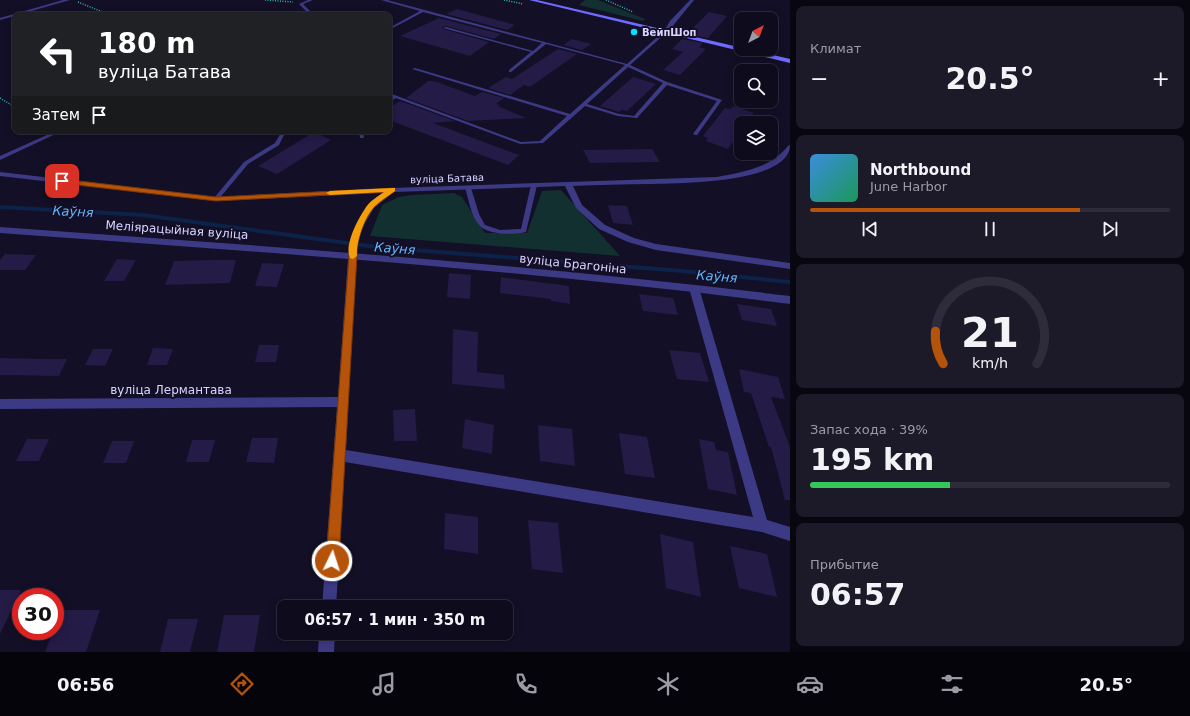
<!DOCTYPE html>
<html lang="ru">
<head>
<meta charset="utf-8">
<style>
	body { margin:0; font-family:"DejaVu Sans",sans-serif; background:#1c1929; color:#f1f3f6; height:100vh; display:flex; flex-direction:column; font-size:15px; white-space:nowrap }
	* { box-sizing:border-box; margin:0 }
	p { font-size:13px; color:#9b9ba3 }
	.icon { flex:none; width:22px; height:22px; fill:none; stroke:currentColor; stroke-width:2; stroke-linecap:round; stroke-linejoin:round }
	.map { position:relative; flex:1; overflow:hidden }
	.sheet { display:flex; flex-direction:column; gap:6px; padding:6px; background:#08060f; width:400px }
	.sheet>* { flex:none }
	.top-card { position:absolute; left:12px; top:12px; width:380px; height:122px; border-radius:8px; box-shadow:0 2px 10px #0003,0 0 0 1px #2e2b3b; background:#202124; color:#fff; overflow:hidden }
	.needle { width:26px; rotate:41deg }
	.controls { position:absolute; left:734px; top:12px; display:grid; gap:8px }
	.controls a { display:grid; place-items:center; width:44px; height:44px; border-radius:8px; background:#0e0b1c; box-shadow:0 2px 10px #0003,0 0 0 1px #2e2b3b; font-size:20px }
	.speed { position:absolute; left:12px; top:588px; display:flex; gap:8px; font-size:20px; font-weight:700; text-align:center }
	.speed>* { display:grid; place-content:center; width:52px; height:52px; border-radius:50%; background:#0e0b1c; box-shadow:0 2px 10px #0003,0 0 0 1px #2e2b3b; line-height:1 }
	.speed .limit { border:6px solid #d22; background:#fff; color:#111 }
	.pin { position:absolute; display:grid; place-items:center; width:34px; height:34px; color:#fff; margin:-17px; border-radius:8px; box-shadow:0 2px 6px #0006 }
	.me { position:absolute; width:44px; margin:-22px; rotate:4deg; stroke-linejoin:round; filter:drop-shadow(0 0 3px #0008) }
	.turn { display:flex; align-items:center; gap:14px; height:84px; padding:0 20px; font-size:18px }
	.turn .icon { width:52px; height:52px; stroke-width:2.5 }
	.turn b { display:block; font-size:28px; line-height:34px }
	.then { display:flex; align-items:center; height:38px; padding:0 20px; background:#0003; gap:8px; font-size:15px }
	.big { font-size:30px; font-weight:700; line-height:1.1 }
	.sheet .card { flex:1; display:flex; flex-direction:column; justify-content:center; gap:6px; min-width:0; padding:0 14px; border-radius:8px; background:#1c1929 }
	.sheet .dial { align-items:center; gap:0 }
	.dial svg { height:104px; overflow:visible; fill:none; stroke:#2e2b3b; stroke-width:7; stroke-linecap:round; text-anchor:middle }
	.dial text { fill:#f1f3f6; stroke:none }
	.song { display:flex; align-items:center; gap:12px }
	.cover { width:48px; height:48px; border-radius:6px; background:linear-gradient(135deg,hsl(210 70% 55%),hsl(150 70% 35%)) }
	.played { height:4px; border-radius:2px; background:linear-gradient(90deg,#b45309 75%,#2e2b3b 75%) }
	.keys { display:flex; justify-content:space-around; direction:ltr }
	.heat { display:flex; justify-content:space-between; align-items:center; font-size:22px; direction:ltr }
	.charge { height:6px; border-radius:3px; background:linear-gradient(90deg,#34c759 39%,#2e2b3b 0) }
	.trip { position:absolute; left:277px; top:600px; width:236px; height:40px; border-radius:8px; background:#0e0b1c; box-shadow:0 2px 10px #0003,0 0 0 1px #2e2b3b; font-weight:700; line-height:40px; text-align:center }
	.dock { display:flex; height:64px; justify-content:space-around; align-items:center; background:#06040b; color:#9b9ba3 }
	.dock .icon { width:28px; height:28px }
	.dock .selected { color:#b45309 }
	.dock b { font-size:18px; color:#f1f3f6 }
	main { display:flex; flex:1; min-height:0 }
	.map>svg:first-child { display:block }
</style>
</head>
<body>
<main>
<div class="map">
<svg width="790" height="652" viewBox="0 0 790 652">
	<rect width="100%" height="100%" fill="#130f26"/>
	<g fill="#12302f">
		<polygon points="585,0 598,0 645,19 643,21 579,5"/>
		<polygon points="561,190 620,256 370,236 382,205 399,197 412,195 454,193 462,197 485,233 527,233 542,191"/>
	</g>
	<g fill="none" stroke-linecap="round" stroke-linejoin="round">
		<polyline stroke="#0c2248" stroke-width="4" points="0,207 143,215 376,247 682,271 790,282"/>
	</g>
	<g fill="#241b47">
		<polygon points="457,9 515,25 507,30 446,14"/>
		<polygon points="709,12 727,16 708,38 687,34"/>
		<polygon points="439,18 501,34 494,39 446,26 442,27 443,29 489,42 470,56 400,36"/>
		<polygon points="572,39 591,44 582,50 563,45"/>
		<polygon points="682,39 703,43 699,47 706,49 680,75 663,70 683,52 672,49"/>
		<polygon points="558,49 577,54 530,87 524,85 510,95 488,88 506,77 512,79"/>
		<polygon points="633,77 656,84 627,111 622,110 619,112 600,106"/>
		<polygon points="428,81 434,81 475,96 482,92 504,98 496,104 500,105 498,106 526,118 468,121 406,98"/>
		<polygon points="400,101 455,121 433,123 519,155 508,165 389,120 389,108"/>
		<polygon points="733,106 754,113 746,123 741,123 741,130 728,149 706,141 708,138 703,136 725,108 731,109"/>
		<polygon points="314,132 331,140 277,174 258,166"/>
		<polygon points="652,149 660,162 590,163 583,150"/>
		<polygon points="608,205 627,206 633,225 613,223"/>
		<polygon points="5,254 36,255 25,270 0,270 0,260"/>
		<polygon points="117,259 136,260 124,281 104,281"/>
		<polygon points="215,260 236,260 230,283 165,285 174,261"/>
		<polygon points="262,263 284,264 277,287 255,286"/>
		<polygon points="449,273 471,275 470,299 447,297"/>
		<polygon points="501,277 569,286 570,304 551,301 551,299 500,293"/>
		<polygon points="639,294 673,298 678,315 643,311"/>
		<polygon points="737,304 771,309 777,326 742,320"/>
		<polygon points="453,329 478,332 477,372 504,375 505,389 452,384"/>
		<polygon points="259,345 279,345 276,362 255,362"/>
		<polygon points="153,348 173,349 167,365 147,365"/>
		<polygon points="93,349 113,349 105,366 85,365"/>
		<polygon points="669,350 700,353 709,382 677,379"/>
		<polygon points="0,358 47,359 67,359 59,376 10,375 0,375"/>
		<polygon points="739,369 778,377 785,399 771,397 790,447 790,500 785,500 771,447 769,447 751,393 744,392"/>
		<polygon points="415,409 417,441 394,441 393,410"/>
		<polygon points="465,419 494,425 492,454 462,448"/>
		<polygon points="538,425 572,429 575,466 540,461"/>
		<polygon points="619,433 647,437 655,478 625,474"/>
		<polygon points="252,438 278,438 274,463 246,462"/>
		<polygon points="27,439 49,439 39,461 16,461"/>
		<polygon points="699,439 714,442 716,450 728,452 737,495 708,489"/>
		<polygon points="192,440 215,440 209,462 186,462"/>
		<polygon points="112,441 134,441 126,463 103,463"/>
		<polygon points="445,513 478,517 478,554 444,549"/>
		<polygon points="528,520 558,523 563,573 532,569"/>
		<polygon points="660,534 693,542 701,597 666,588"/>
		<polygon points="730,546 767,554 777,597 739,588"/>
		<polygon points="0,590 21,590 0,634"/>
		<polygon points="61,610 100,610 86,652 45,652 53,631 55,631 55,626"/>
		<polygon points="224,615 260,615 254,652 217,652"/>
		<polygon points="168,619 198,619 190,652 160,652"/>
	</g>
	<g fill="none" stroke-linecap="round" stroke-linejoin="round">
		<g stroke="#2fb8b0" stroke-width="1.5" stroke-dasharray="1 1.5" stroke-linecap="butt">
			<polyline points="265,0 293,2"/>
			<polyline points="504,0 523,4"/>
			<polyline points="606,0 633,12"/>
			<polyline points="78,2 110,15"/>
			<polyline points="0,98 15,107"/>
		</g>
		<g fill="#3d3a85" fill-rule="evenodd">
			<polygon points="308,0 313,0 303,4 312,13 310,15 306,15 308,13 299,4"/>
			<path d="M381,0H387L627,64L664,31H666V33L630,65L667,82L722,100L697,135H695L693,134L717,101L667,85L637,118L618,116L585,106L543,143L520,144L396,98L389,102V99L392,97L389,95V93L521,142L540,141L567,116L412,69L415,68L570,114L625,65L546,44L511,72H509V70L531,52L443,28L446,27L533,51L542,43L423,12L389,30V28L420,11ZM628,67L663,83L634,116L619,114L587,104Z"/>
			<polygon points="56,131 62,131 0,160 0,156"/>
			<polygon points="282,131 286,131 279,145 248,164 218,200 214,200 214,198 244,162 275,143"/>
			<polygon points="359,131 363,131 364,138 360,138"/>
			<path d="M534,183L537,185L526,232C515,235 488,235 480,226C471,217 469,200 465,188L466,187H470L471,188L479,214L485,225L500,230L521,229L531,185Z"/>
		</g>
		<g fill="#3d3a85" fill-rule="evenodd">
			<polygon points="63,0 70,0 0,20 0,18"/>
			<path d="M790,145C790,184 676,183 649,184C624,184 598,185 573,186L582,205L605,225L634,238L656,244L790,263V269L656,250L628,242L599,229L576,208L565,186L394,192L374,208L364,225L357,245L346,450L753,517L689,288L694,285L699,288L767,520L790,527V541L762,532L345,462L336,607H322L337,407L0,409V399L338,397L349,245L356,225L367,206L383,193L216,201L0,176V172L216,197L392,188L717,177C744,172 770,168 788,146Z"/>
			<polygon points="319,633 335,633 334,652 318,652"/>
		</g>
		<g fill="#3d3a85" fill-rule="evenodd">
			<polygon points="690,0 694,0 667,33 663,33 670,21"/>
			<path d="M0,227C264,246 528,264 790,296V304C528,270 264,252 0,233Z"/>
		</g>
		<polygon fill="#6f6bff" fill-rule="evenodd" points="529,0 537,0 790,59 790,63"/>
	</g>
	<path fill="#b45309" stroke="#753606" d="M62,179L216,197L395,188V191C388,196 381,201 375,206C365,216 356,241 357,255L339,561L337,566L332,568L328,566L326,561L349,255V245L356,225L367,206L384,192L216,201L59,183L58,181Z"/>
	<path fill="#f59e0b" d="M392,188H395V191C388,196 380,201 375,206C364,217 356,242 357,256L353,259L350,258C344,244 359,217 367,206C371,200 379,196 384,192L330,195L326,193L330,191Z"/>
	<circle fill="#00e5ff" stroke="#130f26" stroke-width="1.5" cx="634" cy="32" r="4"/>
	<g text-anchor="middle" stroke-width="4" stroke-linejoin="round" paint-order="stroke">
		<g font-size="10" font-weight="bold" fill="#d9d4ff" stroke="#130f26" text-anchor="start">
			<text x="642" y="36">ВейпШоп</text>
		</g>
		<g font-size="10" fill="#d9d4ff" stroke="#130f26">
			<text transform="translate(447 178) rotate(-2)" y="4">вуліца Батава</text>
		</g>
		<g font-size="12" fill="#d9d4ff" stroke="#130f26">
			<text transform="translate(177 230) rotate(4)" y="4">Меліярацыйная вуліца</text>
			<text transform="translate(573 264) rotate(6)" y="4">вуліца Брагоніна</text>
			<text x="171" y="394">вуліца Лермантава</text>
		</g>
		<g font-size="13" font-style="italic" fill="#62b6ff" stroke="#130f26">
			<text transform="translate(73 211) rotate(3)" y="5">Каўня</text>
			<text transform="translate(395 248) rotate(5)" y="5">Каўня</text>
			<text transform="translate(717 276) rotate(5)" y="5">Каўня</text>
		</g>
	</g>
</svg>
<div class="controls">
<a><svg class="needle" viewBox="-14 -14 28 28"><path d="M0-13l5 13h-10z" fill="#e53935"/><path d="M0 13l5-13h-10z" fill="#9b9ba3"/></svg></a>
<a><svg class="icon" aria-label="search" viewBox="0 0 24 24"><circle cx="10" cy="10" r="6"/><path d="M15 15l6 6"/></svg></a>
<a><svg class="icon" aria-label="layers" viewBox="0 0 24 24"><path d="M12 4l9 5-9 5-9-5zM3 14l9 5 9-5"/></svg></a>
</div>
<div class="speed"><div class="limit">30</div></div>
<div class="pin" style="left:62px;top:181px;background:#d93025"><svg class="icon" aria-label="arrive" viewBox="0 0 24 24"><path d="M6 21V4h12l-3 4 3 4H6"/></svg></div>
<svg class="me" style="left:332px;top:561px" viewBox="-20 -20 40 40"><circle r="17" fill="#b45309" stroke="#fff" stroke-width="3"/><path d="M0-11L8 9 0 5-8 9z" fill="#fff"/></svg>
<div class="trip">06:57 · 1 мин · 350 m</div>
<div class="top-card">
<div class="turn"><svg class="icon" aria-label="left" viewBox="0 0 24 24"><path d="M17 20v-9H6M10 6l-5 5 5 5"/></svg><div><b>180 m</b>вуліца Батава</div></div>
<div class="then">Затем<svg class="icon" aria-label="arrive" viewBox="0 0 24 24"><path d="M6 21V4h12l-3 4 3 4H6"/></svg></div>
</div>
</div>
<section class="sheet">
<div class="card"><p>Климат</p>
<div class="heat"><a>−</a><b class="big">20.5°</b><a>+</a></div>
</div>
<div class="card">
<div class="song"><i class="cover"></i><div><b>Northbound</b><p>June Harbor</p></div></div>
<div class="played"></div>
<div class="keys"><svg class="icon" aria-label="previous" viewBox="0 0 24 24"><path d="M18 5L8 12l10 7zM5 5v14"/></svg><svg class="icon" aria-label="pause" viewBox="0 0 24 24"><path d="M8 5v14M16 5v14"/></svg><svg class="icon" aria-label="next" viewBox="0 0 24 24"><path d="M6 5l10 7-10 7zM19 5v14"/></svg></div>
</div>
<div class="card dial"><svg viewBox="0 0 100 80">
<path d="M14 69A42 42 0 1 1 86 69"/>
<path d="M14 69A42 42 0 0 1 8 44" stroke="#b45309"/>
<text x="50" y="56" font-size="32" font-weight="700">21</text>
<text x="50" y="72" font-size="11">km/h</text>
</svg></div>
<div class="card"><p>Запас хода · 39%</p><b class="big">195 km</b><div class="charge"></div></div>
<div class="card"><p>Прибытие</p><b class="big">06:57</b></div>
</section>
</main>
<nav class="dock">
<b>06:56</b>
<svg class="icon selected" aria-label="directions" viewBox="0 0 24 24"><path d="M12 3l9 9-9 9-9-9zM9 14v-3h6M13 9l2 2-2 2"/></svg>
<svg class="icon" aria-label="music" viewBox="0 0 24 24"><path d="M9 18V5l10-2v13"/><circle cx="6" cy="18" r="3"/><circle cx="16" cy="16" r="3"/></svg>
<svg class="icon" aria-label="phone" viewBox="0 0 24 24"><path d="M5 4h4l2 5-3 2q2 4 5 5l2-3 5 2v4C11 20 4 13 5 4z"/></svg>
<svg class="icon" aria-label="climate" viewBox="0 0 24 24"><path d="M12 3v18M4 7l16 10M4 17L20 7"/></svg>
<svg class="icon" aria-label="car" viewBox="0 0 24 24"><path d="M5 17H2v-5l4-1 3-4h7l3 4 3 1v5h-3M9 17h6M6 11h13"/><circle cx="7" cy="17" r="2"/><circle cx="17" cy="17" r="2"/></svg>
<svg class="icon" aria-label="filters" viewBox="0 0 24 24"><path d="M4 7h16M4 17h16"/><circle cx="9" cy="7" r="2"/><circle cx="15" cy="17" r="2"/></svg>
<b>20.5°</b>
</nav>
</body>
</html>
